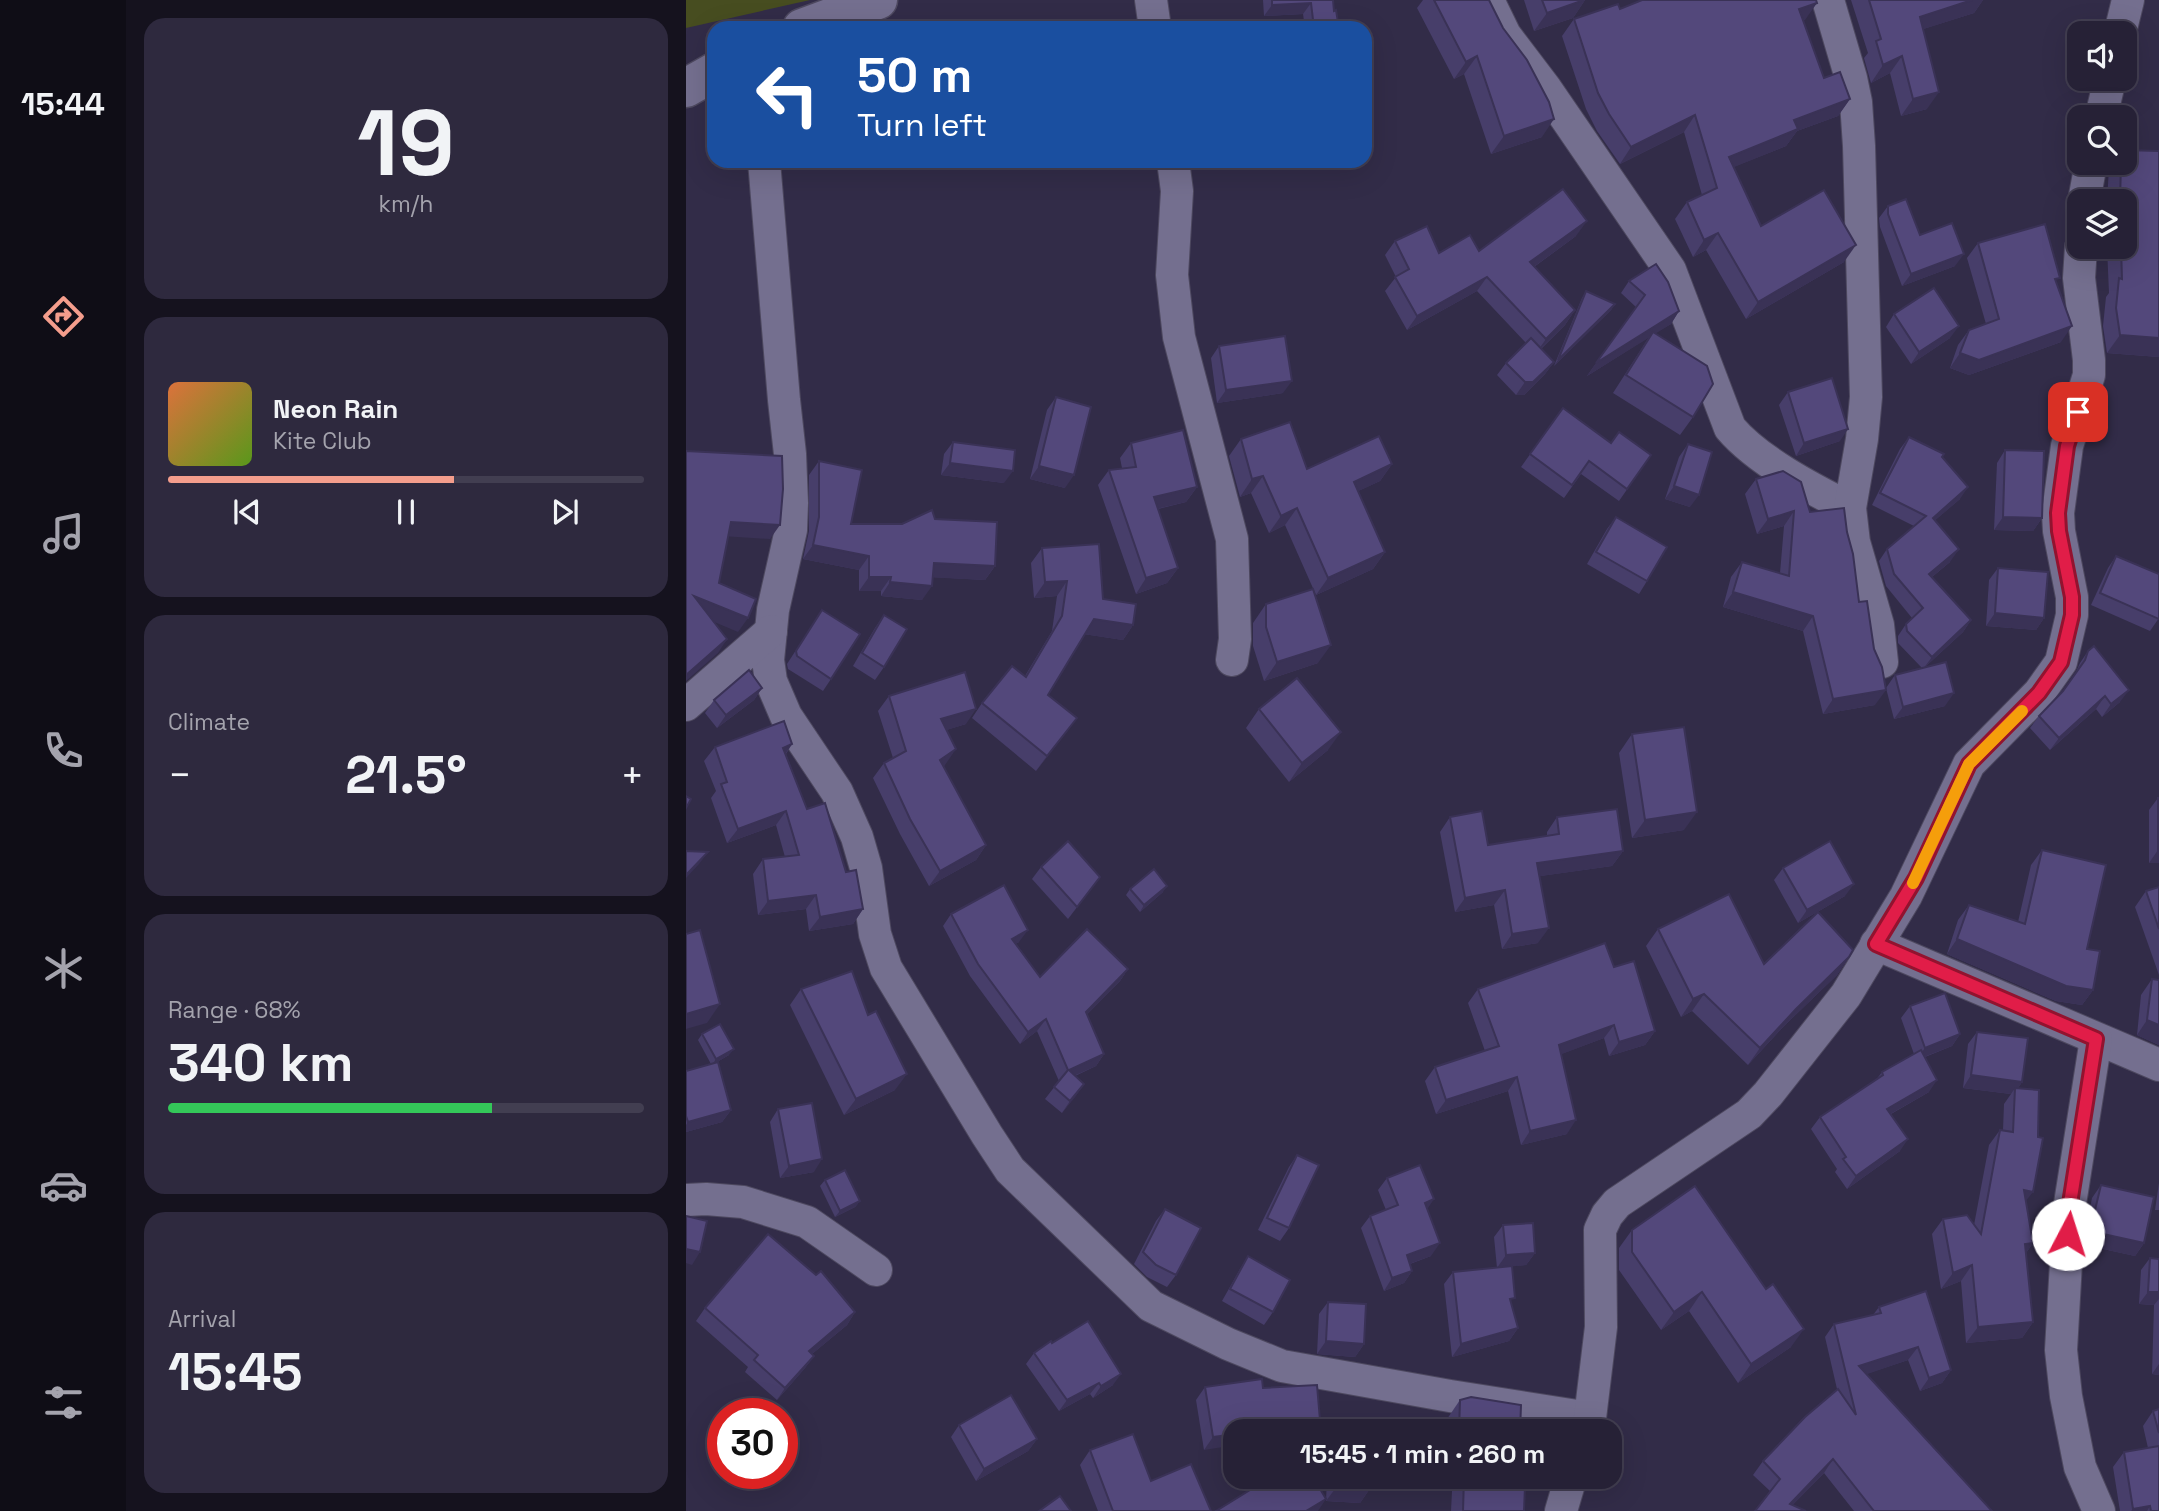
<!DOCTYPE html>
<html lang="en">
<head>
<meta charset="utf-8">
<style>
	body { margin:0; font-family:"Space Grotesk",sans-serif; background:#2e293e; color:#f1f3f6; height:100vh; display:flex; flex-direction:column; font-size:26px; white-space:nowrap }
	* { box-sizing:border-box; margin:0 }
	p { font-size:23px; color:#a4a3ad }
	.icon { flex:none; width:38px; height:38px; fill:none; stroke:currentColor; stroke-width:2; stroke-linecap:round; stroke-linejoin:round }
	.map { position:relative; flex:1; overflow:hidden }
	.panel { display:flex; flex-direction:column; gap:18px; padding:18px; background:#15121e; width:560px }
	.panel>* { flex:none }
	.top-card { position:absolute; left:21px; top:21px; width:665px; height:147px; border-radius:21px; box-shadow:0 7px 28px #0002,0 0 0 2px #423e51; background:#1a4fa0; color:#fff; overflow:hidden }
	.buttons { position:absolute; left:1381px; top:21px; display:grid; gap:14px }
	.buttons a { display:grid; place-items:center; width:70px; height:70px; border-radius:14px; background:#262136; box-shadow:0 7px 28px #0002,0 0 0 2px #423e51; font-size:35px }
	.speed { position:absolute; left:21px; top:1398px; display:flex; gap:14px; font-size:35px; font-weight:700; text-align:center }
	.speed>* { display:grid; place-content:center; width:91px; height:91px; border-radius:50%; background:#262136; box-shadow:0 7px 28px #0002,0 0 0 2px #423e51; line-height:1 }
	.speed .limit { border:10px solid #d22; background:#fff; color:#111 }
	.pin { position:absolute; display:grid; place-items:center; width:60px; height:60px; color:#fff; margin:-30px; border-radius:14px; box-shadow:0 4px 10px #0006 }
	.me { position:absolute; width:77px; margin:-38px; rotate:5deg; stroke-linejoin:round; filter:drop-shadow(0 0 5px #0008) }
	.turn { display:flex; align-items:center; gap:24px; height:147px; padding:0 35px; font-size:32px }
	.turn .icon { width:91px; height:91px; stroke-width:2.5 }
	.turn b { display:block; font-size:49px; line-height:60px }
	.big { font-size:52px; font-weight:600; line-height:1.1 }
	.panel .widget { flex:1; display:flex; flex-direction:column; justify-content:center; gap:10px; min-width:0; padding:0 24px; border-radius:21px; background:#2e293e }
	.panel .dial { align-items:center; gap:0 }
	.dial b { font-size:91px; line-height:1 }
	.song { display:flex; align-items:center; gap:21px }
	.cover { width:84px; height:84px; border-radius:10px; background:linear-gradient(135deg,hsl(20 70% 55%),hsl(90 70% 35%)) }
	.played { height:7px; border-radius:4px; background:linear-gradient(90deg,#f49d8c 60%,#423e51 60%) }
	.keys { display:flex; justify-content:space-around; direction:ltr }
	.heat { display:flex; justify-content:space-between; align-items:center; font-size:38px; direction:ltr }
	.charge { height:10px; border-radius:5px; background:linear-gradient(90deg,#34c759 68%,#423e51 0) }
	.trip { position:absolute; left:537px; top:1419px; width:399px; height:70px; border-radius:21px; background:#262136; box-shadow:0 7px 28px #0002,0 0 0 2px #423e51; font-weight:600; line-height:70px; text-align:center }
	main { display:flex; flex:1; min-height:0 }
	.tabs { display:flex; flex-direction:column; width:126px; justify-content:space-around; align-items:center; background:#0f0d16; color:#a4a3ad }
	.tabs .icon { width:49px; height:49px }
	.tabs .selected { color:#f49d8c }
	.tabs b { font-size:32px; color:#f1f3f6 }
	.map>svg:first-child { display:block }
</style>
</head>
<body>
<main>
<nav class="tabs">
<b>15:44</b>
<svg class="icon selected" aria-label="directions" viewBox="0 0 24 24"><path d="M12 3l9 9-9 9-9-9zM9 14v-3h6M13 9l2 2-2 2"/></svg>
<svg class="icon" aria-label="music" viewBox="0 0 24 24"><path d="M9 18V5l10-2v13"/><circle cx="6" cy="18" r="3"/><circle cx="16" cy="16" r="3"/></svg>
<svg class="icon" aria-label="phone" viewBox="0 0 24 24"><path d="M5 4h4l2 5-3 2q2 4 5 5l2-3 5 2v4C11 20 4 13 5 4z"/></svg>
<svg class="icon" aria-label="climate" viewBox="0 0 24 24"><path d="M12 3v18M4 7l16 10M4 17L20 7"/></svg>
<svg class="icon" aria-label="car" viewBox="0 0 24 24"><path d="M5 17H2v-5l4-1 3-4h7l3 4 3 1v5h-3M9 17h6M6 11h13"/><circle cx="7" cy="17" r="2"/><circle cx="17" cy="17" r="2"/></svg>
<svg class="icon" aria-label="filters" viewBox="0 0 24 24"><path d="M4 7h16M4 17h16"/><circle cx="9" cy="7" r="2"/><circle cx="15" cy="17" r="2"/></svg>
</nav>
<section class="panel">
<div class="widget dial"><b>19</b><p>km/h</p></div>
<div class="widget">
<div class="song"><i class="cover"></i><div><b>Neon Rain</b><p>Kite Club</p></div></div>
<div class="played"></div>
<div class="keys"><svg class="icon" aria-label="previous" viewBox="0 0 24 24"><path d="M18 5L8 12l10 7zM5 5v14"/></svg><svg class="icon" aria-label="pause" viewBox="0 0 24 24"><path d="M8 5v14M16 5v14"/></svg><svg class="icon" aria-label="next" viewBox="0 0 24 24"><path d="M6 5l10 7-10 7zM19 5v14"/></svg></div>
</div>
<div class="widget"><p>Climate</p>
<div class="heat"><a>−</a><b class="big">21.5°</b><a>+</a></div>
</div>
<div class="widget"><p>Range · 68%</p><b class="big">340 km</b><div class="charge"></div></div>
<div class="widget"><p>Arrival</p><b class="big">15:45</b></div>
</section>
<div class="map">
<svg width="1473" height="1511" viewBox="0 0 1473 1511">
	<rect width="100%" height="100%" fill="#322c48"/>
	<polygon fill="#474d20" points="0,0 124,0 0,28"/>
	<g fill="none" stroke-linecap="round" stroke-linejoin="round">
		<g stroke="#4d485f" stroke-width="34">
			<g id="street">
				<polyline points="465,0 469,28"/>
				<path d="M802,0L819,35L860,89L984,270L1044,428C1072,461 1126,489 1164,508"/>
				<polyline points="1142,0 1165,78 1170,102 1173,146 1180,397 1176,439 1164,508 1168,542 1192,625 1196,662"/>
				<polyline points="1434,33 1442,0"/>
				<polyline points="1415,117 1424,79"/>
				<polyline points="78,161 98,400 104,454 106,503 105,530 87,610 82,660 85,681 100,716 151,792 171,837 180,868 189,934 200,968 301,1135 324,1170 465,1306 542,1344 596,1366 764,1396 904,1418"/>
				<polyline points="487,161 491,191 486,275 493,337 546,539 549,639 546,660"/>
				<polyline points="1398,201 1405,163"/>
				<polyline points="0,705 85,631"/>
				<polyline points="1190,944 1473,1065"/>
				<polyline points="1410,1039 1383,1210 1375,1350 1380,1396 1394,1467 1413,1511"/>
				<polyline points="0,1200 20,1199 57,1202 121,1222 190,1270"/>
				<polyline points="900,1432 904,1418 915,1327 914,1230 921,1215 931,1203 1063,1114 1082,1094 1160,995 1220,896 1283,764 1353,693 1375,662 1386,615 1386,597 1373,531 1372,513 1381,446 1403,375 1403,360 1393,278 1395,247"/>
				<polyline points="875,1511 885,1477"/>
			</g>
		</g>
		<g stroke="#4d485f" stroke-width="41">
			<g id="secondary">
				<polyline points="116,28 192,0"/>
				<polyline points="0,88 28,72"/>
			</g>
		</g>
		<use href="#street" stroke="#746f8f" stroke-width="32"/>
		<use href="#secondary" stroke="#746f8f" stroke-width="38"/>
	</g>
	<g fill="#473e6a">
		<polygon points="577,0 647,0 648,11 653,28 619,28 617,14 578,16"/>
		<polygon points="737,0 803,0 856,137 805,154 778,74 768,79 731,8"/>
		<polygon points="838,0 899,0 887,18 848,31"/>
		<polygon points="1165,0 1297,0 1288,13 1237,29 1241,109 1215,116 1204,73 1185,83 1178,58 1182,53"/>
		<polygon points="1131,3 1117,20 1138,78 1164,99 1152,116 1111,131 1100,146 1047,167 1075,226 1158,262 1060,319 1020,250 1007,257 989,219 1001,202 1016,195 998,132 934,164 911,131 900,109 876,36 888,19 934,9"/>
		<polygon points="1427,163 1438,163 1473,357 1421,353 1417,326 1420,297 1423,293 1421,247 1438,247 1438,201 1421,201 1423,168"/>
		<polygon points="1202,206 1234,235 1269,266 1216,286 1194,227 1193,218"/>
		<polygon points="890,236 848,267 889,310 879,325 855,349 868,362 859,374 838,395 830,395 811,375 820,363 840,343 791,291 721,330 699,291 710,277 699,255 709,241 753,253 793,251"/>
		<polygon points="1292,243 1370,283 1375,342 1283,375 1264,368 1272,345 1283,330 1300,324 1281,258"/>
		<polygon points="943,281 993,311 985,324 969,333 1007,417 994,435 927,393 963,337 901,376 950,307 935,293"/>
		<polygon points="900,291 929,304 925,310 868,366 896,298"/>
		<polygon points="1208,314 1264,338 1225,364 1200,327"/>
		<polygon points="533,346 597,393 531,403 525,358"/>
		<polygon points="1102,392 1154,441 1110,456 1093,405"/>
		<polygon points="370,397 379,488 344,479 361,410"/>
		<polygon points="877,408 925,443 965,455 933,501 895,474 878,498 835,467"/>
		<polygon points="1223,437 1256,457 1274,499 1249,520 1264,562 1246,577 1285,620 1277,632 1239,667 1259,706 1208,719 1200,688 1209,675 1236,668 1212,643 1212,636 1220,624 1226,618 1200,586 1193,561 1201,549 1228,526 1186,505 1214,449"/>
		<polygon points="555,439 621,469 706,464 694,481 672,491 699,552 687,569 630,595 599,525 583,533 565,493 554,497 543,456"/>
		<polygon points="267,442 318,483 255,475 258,454"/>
		<polygon points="445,443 511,487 500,502 472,509 492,568 481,583 450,594 412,485 423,470 436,468 434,458"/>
		<polygon points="1002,444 1004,507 979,499 993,457"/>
		<polygon points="1319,450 1356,518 1347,531 1308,530 1311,463"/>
		<polygon points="133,461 165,524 216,524 249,519 309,566 299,580 246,577 236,600 195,596 195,591 173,591 173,570 117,559 123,531 123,475"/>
		<polygon points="1070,479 1124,512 1161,532 1173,602 1189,705 1137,714 1117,631 1037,607 1045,577 1056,562 1094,573 1098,526 1071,534 1059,494"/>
		<polygon points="930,517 961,581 953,594 901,564 921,529"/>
		<polygon points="356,548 447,625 437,640 398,634 362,695 391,718 350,771 286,718 296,703 339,676 366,631 371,596 348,598 345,563"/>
		<polygon points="1430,556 1473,618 1464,631 1405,605 1422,568"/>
		<polygon points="1312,568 1358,618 1350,630 1300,626 1303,580"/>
		<polygon points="580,604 632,663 578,681 567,646 567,623"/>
		<polygon points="136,610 145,679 137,691 102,669 101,664"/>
		<polygon points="198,615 198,667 189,680 167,666 189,628"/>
		<polygon points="1402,651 1434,702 1416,717 1410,709 1364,750 1344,728 1353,716 1377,691 1390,672 1394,663"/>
		<polygon points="76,688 68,700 31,728 19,713 28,700"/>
		<polygon points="203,696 280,724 260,730 259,765 257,766 300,845 290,860 243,886 214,834 187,778 198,763 207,758 192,711"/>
		<polygon points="573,709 642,750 603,782 560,728"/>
		<polygon points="946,734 998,830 946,838 933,753"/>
		<polygon points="106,744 100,754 121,809 160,872 177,909 167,924 123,931 120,909 72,915 67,874 77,859 99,857 90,825 41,843 25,798 30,791 18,761 29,747"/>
		<polygon points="1472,798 1473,863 1463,863 1463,810"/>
		<polygon points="764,817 802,845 861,836 861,832 871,817 937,851 926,866 854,876 852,943 816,949 808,905 769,912 754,832"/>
		<polygon points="1356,850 1401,949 1407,990 1396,1005 1370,1001 1261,954 1272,920 1283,905 1332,922 1345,865"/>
		<polygon points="355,867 414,877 382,919 346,879"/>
		<polygon points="1097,868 1159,896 1112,923 1088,880"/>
		<polygon points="1473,887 1473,975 1449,907 1460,891"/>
		<polygon points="444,889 477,892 454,912 440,895"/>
		<polygon points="265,914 333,942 329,944 354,977 442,969 434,981 401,1014 418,1054 410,1066 389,1076 398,1084 376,1113 359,1099 373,1081 351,1031 334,1044 284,976 257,926"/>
		<polygon points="972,929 1078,964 1163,957 1151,975 1098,1026 1062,1065 1006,1011 995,1017 960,946"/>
		<polygon points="928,967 969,1031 959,1045 923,1056 918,1038 875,1054 881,1134 835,1145 822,1091 750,1114 739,1081 749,1067 799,1051 782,1003 792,989"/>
		<polygon points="1466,979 1473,1045 1451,1035 1455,995"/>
		<polygon points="115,989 182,1015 209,1090 158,1115 104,1005"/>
		<polygon points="1224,1006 1274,1034 1266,1046 1239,1057 1243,1092 1205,1114 1214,1151 1161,1189 1149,1172 1151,1169 1125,1129 1134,1117 1190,1080 1196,1072 1228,1054 1215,1018"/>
		<polygon points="1291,1032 1336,1082 1332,1088 1340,1201 1347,1243 1340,1253 1347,1322 1336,1338 1280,1343 1275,1281 1255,1289 1246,1234 1257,1219 1288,1225 1303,1145 1314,1130 1317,1130 1318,1104 1325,1094 1277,1088 1282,1044"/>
		<polygon points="16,1034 43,1055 31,1062 45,1110 36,1122 0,1132 0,1071 25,1064 12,1040"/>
		<polygon points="92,1109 128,1172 94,1178 84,1122"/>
		<polygon points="611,1155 603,1228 594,1241 572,1230 603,1167"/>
		<polygon points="701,1178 741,1209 745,1256 724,1264 726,1271 718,1283 698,1291 675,1228 684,1216 700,1210 692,1190"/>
		<polygon points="139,1180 174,1201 169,1207 149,1217 134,1186"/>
		<polygon points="1473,1183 1473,1210 1469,1210"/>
		<polygon points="1415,1185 1458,1243 1449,1256 1399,1245 1401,1223 1406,1198"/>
		<polygon points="479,1209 490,1275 481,1287 461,1277 448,1264 470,1221"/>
		<polygon points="817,1225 849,1253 840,1265 826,1266 825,1304 832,1328 823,1341 766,1357 758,1284 767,1272 811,1268 808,1237"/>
		<polygon points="946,1230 1105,1347 1052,1383 1003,1311 975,1330 933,1270 933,1248"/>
		<polygon points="562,1256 587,1312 578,1325 536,1301 554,1269"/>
		<polygon points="1464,1258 1473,1259 1473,1375 1466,1374 1468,1305 1453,1304 1455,1270"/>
		<polygon points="642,1302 678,1344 669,1357 631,1354 633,1314"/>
		<polygon points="1193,1307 1265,1370 1256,1383 1234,1391 1222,1360 1180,1374 1306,1511 1168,1511 1138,1473 1106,1505 1069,1511 1084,1491 1067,1475 1077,1461 1151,1389 1139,1337 1148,1324 1187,1315"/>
		<polygon points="19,1308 169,1312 161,1325 126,1354 128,1356 119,1368 91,1400 59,1372 62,1367 10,1321"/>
		<polygon points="366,1343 427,1385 407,1398 404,1394 373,1411 340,1364 348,1353"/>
		<polygon points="519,1387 577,1388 550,1432 518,1450 510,1400"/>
		<polygon points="774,1400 834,1432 760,1432 761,1419"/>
		<polygon points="1473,1409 1473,1511 1434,1511 1427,1467 1438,1452 1462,1448 1457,1426 1467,1411"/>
		<polygon points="273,1425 351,1439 342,1451 290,1481 265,1437"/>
		<polygon points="404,1450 465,1481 525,1511 412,1511 394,1465"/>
		<polygon points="641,1477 683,1477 683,1490 674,1503 640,1501"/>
		<polygon points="759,1477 832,1477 832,1485 838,1511 765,1511 766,1491 759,1491"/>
	</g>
	<g fill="#3a3256">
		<polygon points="899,0 887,18 848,31 861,13"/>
		<polygon points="1286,0 1297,0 1288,13 1222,34 1234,17"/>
		<polygon points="625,3 617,14 578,16 586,5"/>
		<polygon points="1131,3 1119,20 1101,26 1113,9"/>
		<polygon points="791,56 778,74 768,79 780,62"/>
		<polygon points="1216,56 1204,73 1185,83 1197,65"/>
		<polygon points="1253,92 1241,109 1215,116 1227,99"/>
		<polygon points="1164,99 1152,116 1111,131 1100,146 1031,174 1043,157 1108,120"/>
		<polygon points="1009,115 998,132 934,164 945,147"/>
		<polygon points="868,119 856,137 805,154 818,136"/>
		<polygon points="547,161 565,161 545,164"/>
		<polygon points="901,221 890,236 834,277 844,262"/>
		<polygon points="1032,233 1020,250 1007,257 1018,240"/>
		<polygon points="1170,245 1158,262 1060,319 1072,302"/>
		<polygon points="1278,254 1269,266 1216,286 1225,274"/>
		<polygon points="801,277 791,291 721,330 731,316"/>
		<polygon points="929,304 925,310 868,366 872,360"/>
		<polygon points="889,310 879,325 850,353 860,339"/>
		<polygon points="993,311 985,324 901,376 910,363"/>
		<polygon points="1273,326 1264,338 1225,364 1233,352"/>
		<polygon points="1386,326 1375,342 1283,375 1264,368 1274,353"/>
		<polygon points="1434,335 1473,338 1473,357 1421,353"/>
		<polygon points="868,362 859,374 838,395 830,395 839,382"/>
		<polygon points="606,381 597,393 531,403 540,390"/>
		<polygon points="1162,429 1154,441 1110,456 1118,443"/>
		<polygon points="264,463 327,471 318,483 255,475"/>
		<polygon points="706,464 694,481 656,499 668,482"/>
		<polygon points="353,466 388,475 379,488 344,479"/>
		<polygon points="577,476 565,493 554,497 566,479"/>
		<polygon points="988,486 1013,495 1004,507 979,499"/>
		<polygon points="511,487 500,502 457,512 468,497"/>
		<polygon points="1282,487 1274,499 1238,530 1247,518"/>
		<polygon points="611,508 599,525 583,533 595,516"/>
		<polygon points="1108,511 1098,526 1071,534 1082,519"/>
		<polygon points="1317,517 1356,518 1347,531 1308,530"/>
		<polygon points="45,522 94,525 84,539 36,536"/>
		<polygon points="127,545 183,556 173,570 117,559"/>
		<polygon points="1273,549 1264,562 1235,586 1243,574"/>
		<polygon points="699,552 687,569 630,595 642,578"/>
		<polygon points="248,563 309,566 299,580 238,577"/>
		<polygon points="492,568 481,583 450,594 460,578"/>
		<polygon points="183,577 205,577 195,591 173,591"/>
		<polygon points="381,581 371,596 348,598 359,582"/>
		<polygon points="204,582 246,586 236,600 195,596"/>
		<polygon points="1047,592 1127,616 1117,631 1037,607"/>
		<polygon points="8,596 62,618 52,632 0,610"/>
		<polygon points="1309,613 1358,618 1350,630 1300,626"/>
		<polygon points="408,619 447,625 437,640 397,634"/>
		<polygon points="1285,620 1277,632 1237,669 1246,657"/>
		<polygon points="41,639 32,653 0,681 0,675"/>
		<polygon points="645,645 632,663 578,681 591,662"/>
		<polygon points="76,688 68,700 31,728 40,715"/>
		<polygon points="1200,690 1189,705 1137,714 1147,699"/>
		<polygon points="1443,690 1434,702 1416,717 1425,704"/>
		<polygon points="1268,693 1259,706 1208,719 1217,707"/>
		<polygon points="1419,696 1410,709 1364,750 1373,738"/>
		<polygon points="290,709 280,724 245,735 255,719"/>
		<polygon points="391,718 380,733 350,771 361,756"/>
		<polygon points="655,732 642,750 603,782 616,763"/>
		<polygon points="106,744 96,759 97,748"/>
		<polygon points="270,749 259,765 244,776 254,760"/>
		<polygon points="100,811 90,825 41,843 52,829"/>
		<polygon points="1011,812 998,830 946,838 959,820"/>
		<polygon points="300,845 290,860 243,886 254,871"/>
		<polygon points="1472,850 1473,850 1473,863 1463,863"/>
		<polygon points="937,851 926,866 841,878 851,863"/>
		<polygon points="22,852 13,864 0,878 0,875"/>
		<polygon points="1168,884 1159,896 1112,923 1121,910"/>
		<polygon points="481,886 477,892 454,912 458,905"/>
		<polygon points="819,890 808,905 769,912 779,898"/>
		<polygon points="130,895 120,909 72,915 82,901"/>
		<polygon points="177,909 167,924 123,931 134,917"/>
		<polygon points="863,928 852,943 816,949 826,934"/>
		<polygon points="342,930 333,942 317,951 326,939"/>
		<polygon points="1271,939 1407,990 1396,1005 1370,1001 1261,954"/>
		<polygon points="1163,957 1151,975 1098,1026 1062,1065 1074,1048 1110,1009"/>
		<polygon points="442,969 434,981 392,1024 400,1012"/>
		<polygon points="1018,994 1006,1011 995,1017 1007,999"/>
		<polygon points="34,1004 21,1023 0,1029 0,1014"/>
		<polygon points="360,1019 351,1031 334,1044 342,1032"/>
		<polygon points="1461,1020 1473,1025 1473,1045 1451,1035"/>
		<polygon points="928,1025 918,1038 863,1059 873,1045"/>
		<polygon points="969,1031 959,1045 923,1056 933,1042"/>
		<polygon points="1274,1034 1266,1046 1230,1060 1239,1048"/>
		<polygon points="48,1049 43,1055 26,1065 30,1059"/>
		<polygon points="418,1054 410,1066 374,1082 383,1070"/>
		<polygon points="221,1074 209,1090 158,1115 170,1099"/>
		<polygon points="1285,1075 1336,1082 1329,1093 1329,1088 1325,1094 1277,1088"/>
		<polygon points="831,1077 822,1091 750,1114 760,1100"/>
		<polygon points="1251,1080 1243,1092 1192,1121 1201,1109"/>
		<polygon points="398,1084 390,1096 376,1113 384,1101"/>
		<polygon points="45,1110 36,1122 0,1132 0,1125 2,1122"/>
		<polygon points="890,1120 881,1134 835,1145 844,1131"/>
		<polygon points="1222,1139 1214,1151 1161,1189 1170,1176"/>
		<polygon points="136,1159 128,1172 94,1178 103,1166"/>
		<polygon points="1338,1190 1347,1192 1335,1207"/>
		<polygon points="748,1199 740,1211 739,1203"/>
		<polygon points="174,1201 169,1207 149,1217 154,1211"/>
		<polygon points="1408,1232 1458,1243 1449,1256 1399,1245"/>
		<polygon points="754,1243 745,1256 712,1268 721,1255"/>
		<polygon points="1347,1243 1336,1259 1339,1244"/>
		<polygon points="0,1249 14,1252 6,1265 0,1263"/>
		<polygon points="849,1253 840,1265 811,1268 820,1255"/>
		<polygon points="1286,1265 1275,1281 1255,1289 1267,1273"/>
		<polygon points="726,1271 718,1283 698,1291 706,1278"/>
		<polygon points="1016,1292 1003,1311 975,1330 988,1312"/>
		<polygon points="1462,1292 1473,1292 1473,1299 1468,1305 1453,1304"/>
		<polygon points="169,1312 161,1325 114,1364 123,1351"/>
		<polygon points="1347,1322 1336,1338 1280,1343 1292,1327"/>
		<polygon points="832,1328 823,1341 766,1357 775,1344"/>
		<polygon points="1118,1329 1105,1347 1052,1383 1065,1364"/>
		<polygon points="640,1341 678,1344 669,1357 631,1354"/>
		<polygon points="1232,1347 1222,1360 1164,1380 1173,1366"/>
		<polygon points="128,1356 119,1368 91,1400 99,1388"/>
		<polygon points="1473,1364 1473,1375 1466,1374"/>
		<polygon points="1265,1370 1256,1383 1234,1391 1243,1378"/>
		<polygon points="435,1374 427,1385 407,1398 415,1386"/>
		<polygon points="413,1383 404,1394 373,1411 381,1400"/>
		<polygon points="634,1420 625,1432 564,1432 583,1423"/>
		<polygon points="550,1434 550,1445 518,1450 527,1437"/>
		<polygon points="351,1439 342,1451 290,1481 298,1469"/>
		<polygon points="1147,1459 1138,1473 1101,1511 1104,1504"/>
		<polygon points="768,1477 776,1477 766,1491 759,1491"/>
		<polygon points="649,1489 683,1490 674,1503 640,1501"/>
		<polygon points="640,1499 632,1511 620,1511"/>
		<polygon points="1464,1506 1461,1511 1445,1511 1447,1509"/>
	</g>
	<g fill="#53487b" stroke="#3a3256" stroke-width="2">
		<polygon points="586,0 647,0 648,11 650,10 653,28 628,28 625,3 586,5"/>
		<polygon points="748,0 803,0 817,28 841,60 863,102 868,119 818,136 791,56 780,62"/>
		<polygon points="856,0 898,0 861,13"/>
		<polygon points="956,0 1130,0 1131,3 1113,9 1138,78 1154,72 1164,99 1108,120 1112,129 1043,157 1075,226 1138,190 1170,245 1072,302 1032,233 1018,240 1001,202 1031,188 1009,115 945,147 923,114 912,93 888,19 932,4 934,9"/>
		<polygon points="1183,0 1286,0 1234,17 1253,92 1227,99 1216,56 1197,65 1190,41 1195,39"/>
		<rect x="503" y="22" width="81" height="6"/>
		<polygon points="1438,150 1473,151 1473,338 1434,335 1430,308 1433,278 1436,279 1435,247 1438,247 1438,201 1434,201 1435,163 1438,163"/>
		<polygon points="877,189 901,221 844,262 889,310 860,339 801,277 731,316 709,277 723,269 709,241 741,226 753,253 784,235 793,251"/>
		<polygon points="1220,199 1234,235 1266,223 1278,254 1225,274 1202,214 1202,206"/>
		<polygon points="1359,224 1374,278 1369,279 1386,326 1293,360 1274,353 1283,330 1313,319 1292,243"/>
		<polygon points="970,264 982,282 993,311 910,363 959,295 943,281"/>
		<polygon points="1248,288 1273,326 1233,352 1208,314"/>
		<polygon points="900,291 929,304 872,360"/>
		<polygon points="967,332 1021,366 1027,384 1007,417 940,375"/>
		<polygon points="599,336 606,381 540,390 533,346"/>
		<polygon points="845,338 868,362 847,382 839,382 820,363"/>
		<polygon points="1146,378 1162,429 1118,443 1102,392"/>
		<polygon points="370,397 405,407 388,475 353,466"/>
		<polygon points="877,408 925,443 933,432 965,455 941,489 903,461 886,485 844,454"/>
		<polygon points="604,422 621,469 693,436 706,464 668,482 699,552 642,578 611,508 595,516 577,476 566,479 555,439"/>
		<polygon points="497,430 511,487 468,497 492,568 460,578 423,470 450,467 445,443"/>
		<polygon points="1223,437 1258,454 1256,457 1282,487 1247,518 1273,549 1243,574 1285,620 1246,657 1221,631 1220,624 1237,608 1208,574 1201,549 1240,516 1194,493"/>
		<polygon points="267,442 329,450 327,471 264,463"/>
		<polygon points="1002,444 1026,452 1013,495 988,486"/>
		<polygon points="1319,450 1358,451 1356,518 1317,517"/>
		<polygon points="0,451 96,456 97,489 94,525 45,522 33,583 70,599 62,618 8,596 41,639 0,675"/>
		<polygon points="133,461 176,470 165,524 216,524 246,510 249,519 311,522 309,566 248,563 246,586 204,582 205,577 183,577 183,556 127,545 133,517"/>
		<polygon points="1097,471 1115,482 1124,512 1158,508 1161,532 1167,554 1173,602 1181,601 1188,649 1196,667 1200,690 1147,699 1127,616 1047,592 1056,562 1103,576 1108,511 1082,519 1070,479"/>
		<polygon points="930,517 981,547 961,581 910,552"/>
		<polygon points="413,544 417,599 450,604 447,625 408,619 362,695 391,718 361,756 296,703 326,666 340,677 376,616 381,581 359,582 356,548"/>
		<polygon points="1430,556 1473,574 1473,619 1414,593"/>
		<polygon points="1312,568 1362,572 1358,618 1309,613"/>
		<polygon points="627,589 645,645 591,662 580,627 580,604"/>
		<polygon points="136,610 174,634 145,679 111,656 110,651"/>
		<polygon points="198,615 221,629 198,667 176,653"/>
		<polygon points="1408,646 1443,690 1425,704 1419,696 1373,738 1353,716 1377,691 1399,660 1402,651"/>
		<polygon points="1260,662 1268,693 1217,707 1209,675"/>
		<polygon points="63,670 76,688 40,715 28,700"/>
		<polygon points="279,672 290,709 255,719 270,749 254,760 300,845 254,871 224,819 198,763 220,751 203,696"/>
		<polygon points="611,678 655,732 616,763 573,709"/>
		<polygon points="98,721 106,744 97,748 121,809 139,803 160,872 170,870 177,909 134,917 130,895 82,901 77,859 113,855 100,811 52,829 35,784 41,782 29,747"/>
		<polygon points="998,727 1011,812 959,820 946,734"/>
		<polygon points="0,796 5,799 0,808"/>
		<rect x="1472" y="798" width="1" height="52"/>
		<polygon points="931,809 937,851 851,863 863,928 826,934 819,890 779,898 764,817 796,811 802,845 873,834 871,817"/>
		<polygon points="382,841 414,877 391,907 355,867"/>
		<polygon points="1144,841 1168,884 1121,910 1097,868"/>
		<polygon points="1356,850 1420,865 1401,949 1414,951 1407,990 1380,986 1271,939 1283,905 1339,924"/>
		<polygon points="0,851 22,852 0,875"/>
		<polygon points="468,869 481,886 458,905 444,889"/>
		<polygon points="318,885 342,930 326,939 354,977 401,929 442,969 400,1012 418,1054 383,1070 398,1084 384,1101 368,1087 382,1070 360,1019 342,1032 292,964 265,914"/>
		<polygon points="1473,887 1473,929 1460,891"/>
		<polygon points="1043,894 1078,964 1132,912 1167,950 1163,957 1110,1009 1074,1048 1018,994 1007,999 972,929"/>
		<polygon points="14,930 34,1004 0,1014 0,934"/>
		<polygon points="919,943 928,967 948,961 969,1031 933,1042 928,1025 873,1045 890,1120 844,1131 831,1077 760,1100 749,1067 813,1046 792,989"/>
		<polygon points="166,971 182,1015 190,1011 221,1074 170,1099 115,989"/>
		<polygon points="1466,979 1473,980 1473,1025 1461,1020"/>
		<polygon points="1259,993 1274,1034 1239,1048 1224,1006"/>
		<polygon points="34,1024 48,1049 30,1059 16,1034"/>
		<polygon points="1291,1032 1342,1038 1336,1082 1285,1075"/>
		<polygon points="1235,1050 1251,1080 1201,1109 1222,1139 1170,1176 1157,1159 1160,1157 1134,1117 1197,1075 1196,1072"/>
		<polygon points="32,1062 45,1110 2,1122 0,1116 0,1071"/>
		<polygon points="1329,1088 1353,1090 1352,1137 1357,1138 1347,1192 1338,1190 1347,1243 1339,1244 1347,1322 1292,1327 1286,1265 1267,1273 1257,1219 1281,1215 1295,1234 1314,1130 1327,1132"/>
		<polygon points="126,1103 136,1159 103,1166 92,1109"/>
		<polygon points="611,1155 633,1165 603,1228 581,1218"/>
		<polygon points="734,1165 748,1199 739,1203 754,1243 721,1255 726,1271 706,1278 684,1216 712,1205 701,1178"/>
		<polygon points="159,1170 174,1201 154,1211 139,1180"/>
		<polygon points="1415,1185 1468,1197 1458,1243 1408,1232 1409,1210"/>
		<polygon points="1009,1186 1080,1289 1087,1284 1118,1329 1065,1364 1016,1292 988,1312 946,1252 946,1230"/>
		<polygon points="479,1209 515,1228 490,1275 470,1265 457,1252"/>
		<polygon points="0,1216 21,1221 14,1252 0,1249"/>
		<polygon points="847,1223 849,1253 820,1255 817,1225"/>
		<polygon points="82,1234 130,1275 135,1271 169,1312 123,1351 128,1356 99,1388 68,1360 72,1355 19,1308"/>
		<polygon points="562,1256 604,1280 587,1312 544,1289"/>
		<polygon points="1464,1258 1473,1259 1473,1292 1462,1292"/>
		<polygon points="826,1266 829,1298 824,1299 832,1328 775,1344 767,1272"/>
		<polygon points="1240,1291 1265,1370 1243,1378 1232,1347 1173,1366 1306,1511 1188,1511 1147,1459 1104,1504 1120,1511 1069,1511 1094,1479 1077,1461 1119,1417 1152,1389 1170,1415 1148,1324 1195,1313 1193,1307"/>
		<polygon points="642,1302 680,1304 678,1344 640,1341"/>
		<polygon points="402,1321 435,1374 415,1386 413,1383 381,1400 348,1353 365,1341 366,1343"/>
		<polygon points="576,1379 577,1388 631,1385 634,1420 583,1423 584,1429 564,1432 550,1432 550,1434 527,1437 519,1387"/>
		<polygon points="325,1395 351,1439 298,1469 273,1425"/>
		<polygon points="785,1397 835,1405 834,1432 773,1432 774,1400"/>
		<polygon points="1473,1409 1473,1433 1467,1411"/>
		<polygon points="447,1434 465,1481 505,1464 525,1511 427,1511 404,1450"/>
		<polygon points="1473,1446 1473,1511 1465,1511 1464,1506 1447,1509 1438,1452"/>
		<polygon points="585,1477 627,1477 640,1499 620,1511 530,1511"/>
		<polygon points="650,1477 683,1477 683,1490 649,1489"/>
		<polygon points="778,1477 832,1477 832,1485 839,1486 838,1511 777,1511"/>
		<polygon points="374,1496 385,1511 353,1511"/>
	</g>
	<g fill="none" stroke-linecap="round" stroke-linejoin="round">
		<g stroke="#92132f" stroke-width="18">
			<polyline id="route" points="1382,1234 1383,1210 1410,1039 1190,944 1230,878 1283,764 1353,693 1375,662 1386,615 1386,597 1373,531 1372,513 1381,446 1392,412"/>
		</g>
		<use href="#route" stroke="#e11d48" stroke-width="12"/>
		<polyline stroke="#f59e0b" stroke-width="12" points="1227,883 1283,764 1336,711"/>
	</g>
</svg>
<div class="buttons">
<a><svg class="icon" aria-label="sound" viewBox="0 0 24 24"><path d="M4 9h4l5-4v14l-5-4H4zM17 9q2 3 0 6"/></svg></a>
<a><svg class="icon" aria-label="search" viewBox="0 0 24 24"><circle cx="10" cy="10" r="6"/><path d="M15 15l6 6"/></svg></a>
<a><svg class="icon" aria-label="layers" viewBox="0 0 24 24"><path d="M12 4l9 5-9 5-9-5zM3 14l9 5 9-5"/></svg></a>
</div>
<div class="speed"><div class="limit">30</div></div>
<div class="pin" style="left:1392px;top:412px;background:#d93025"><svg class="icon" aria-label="arrive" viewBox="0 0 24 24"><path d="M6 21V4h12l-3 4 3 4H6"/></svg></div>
<svg class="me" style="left:1382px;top:1234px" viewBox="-20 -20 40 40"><circle r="19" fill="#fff"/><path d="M0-13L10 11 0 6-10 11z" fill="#e11d48"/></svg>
<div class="trip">15:45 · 1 min · 260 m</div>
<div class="top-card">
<div class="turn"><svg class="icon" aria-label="left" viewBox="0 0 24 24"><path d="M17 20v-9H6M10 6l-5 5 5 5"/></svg><div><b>50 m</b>Turn left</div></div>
</div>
</div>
</main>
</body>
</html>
